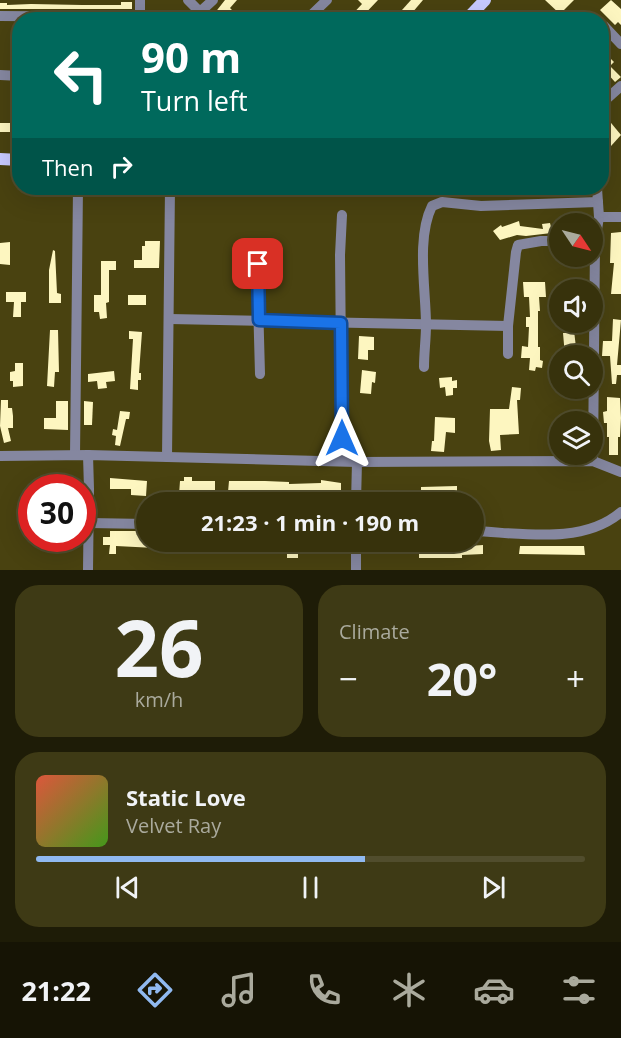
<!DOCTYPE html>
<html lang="en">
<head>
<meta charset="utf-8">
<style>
	body { margin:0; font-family:"Open Sans",sans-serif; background:#3e3a15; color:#f1f3f6; height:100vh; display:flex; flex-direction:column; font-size:22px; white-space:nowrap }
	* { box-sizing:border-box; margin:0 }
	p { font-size:20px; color:#aaaa9d }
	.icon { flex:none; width:33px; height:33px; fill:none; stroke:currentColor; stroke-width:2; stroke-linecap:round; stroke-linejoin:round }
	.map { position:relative; height:570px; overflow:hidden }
	.panel { display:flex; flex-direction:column; gap:15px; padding:15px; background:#1e1c07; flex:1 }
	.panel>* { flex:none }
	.guide { position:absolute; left:12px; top:12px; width:597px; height:183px; border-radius:24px; box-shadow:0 6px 24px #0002,0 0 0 2px #514d2d; background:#00695c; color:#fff; overflow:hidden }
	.needle { width:39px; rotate:125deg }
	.fabs { position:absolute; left:549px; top:213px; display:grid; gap:12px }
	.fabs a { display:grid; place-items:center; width:54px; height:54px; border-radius:50%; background:#37320c; box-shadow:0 6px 24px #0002,0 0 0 2px #514d2d; font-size:30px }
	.speed { position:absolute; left:18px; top:474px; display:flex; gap:12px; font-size:30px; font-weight:700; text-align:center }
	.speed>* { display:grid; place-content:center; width:78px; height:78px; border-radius:50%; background:#37320c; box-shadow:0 6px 24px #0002,0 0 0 2px #514d2d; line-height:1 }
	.speed .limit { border:9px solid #d22; background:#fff; color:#111 }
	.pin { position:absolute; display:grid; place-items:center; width:51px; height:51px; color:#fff; margin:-26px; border-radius:12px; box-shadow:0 3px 9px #0006 }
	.me { position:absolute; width:66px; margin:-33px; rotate:0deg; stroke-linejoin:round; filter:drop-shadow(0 0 4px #0008) }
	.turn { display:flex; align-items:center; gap:21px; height:126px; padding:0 30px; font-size:27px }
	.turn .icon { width:78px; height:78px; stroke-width:2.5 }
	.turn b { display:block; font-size:42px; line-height:51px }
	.then { display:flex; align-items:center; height:57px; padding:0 30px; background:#0003; gap:12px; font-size:22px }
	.big { font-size:45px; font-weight:700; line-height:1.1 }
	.panel .card { flex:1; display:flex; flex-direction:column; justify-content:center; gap:9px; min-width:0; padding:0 21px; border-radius:24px; background:#3e3a15 }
	.panel .dial { align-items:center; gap:0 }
	.dial b { font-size:78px; line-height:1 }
	.song { display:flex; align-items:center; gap:18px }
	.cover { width:72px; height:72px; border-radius:9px; background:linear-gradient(135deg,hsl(10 70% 55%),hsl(100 70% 35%)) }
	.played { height:6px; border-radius:3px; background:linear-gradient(90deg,#90b9f0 60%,#514d2d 60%) }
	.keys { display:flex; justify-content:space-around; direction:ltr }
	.heat { display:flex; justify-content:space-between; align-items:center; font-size:33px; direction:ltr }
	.panel .tiles { flex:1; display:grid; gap:15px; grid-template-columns:1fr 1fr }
	.card:last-child { grid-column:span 2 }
	.trip { position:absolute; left:136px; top:492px; width:348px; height:60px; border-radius:30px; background:#37320c; box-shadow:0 6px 24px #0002,0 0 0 2px #514d2d; font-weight:700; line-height:60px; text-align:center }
	.tab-bar { display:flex; height:96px; justify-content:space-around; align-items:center; background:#161405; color:#aaaa9d }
	.tab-bar .icon { width:42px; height:42px }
	.tab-bar .on { color:#90b9f0 }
	.tab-bar b { font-size:27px; color:#f1f3f6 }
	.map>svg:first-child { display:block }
</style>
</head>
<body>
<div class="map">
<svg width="621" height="570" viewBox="0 0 621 570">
	<rect width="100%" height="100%" fill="#494210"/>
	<g fill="#fdf6c0">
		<polygon points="225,0 237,0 230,8 233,11 225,20 220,20 214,14"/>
		<polygon points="358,0 378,0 359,20 332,20 339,11 348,19 362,4"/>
		<polygon points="411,0 423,0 406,20 393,20"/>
		<polygon points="545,0 574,0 560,14"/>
		<polygon points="611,0 621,9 621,25 618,22 615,25 600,10"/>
		<polygon points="121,2 132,2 132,9 0,9 0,3 7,3 7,5 31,4 82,5 121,5"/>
		<polygon points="606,54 614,62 610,66 621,77 615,82 606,72 602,76 602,58"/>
		<polygon points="602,112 621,135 611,146 602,134"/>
		<rect x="0" y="123" width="20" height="9"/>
		<polygon points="519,221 520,226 543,229 542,224 550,223 551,227 560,227 560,232 526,236 517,235 500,240 493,231 501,225 502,227"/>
		<polygon points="621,232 621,294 611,294 614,263 610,263 611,233"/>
		<polygon points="145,241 160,241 159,268 134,268 134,260 142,260 142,246 145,246"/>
		<polygon points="10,242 10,265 0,264 0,243"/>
		<polygon points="53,250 55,251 57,293 61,294 61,303 49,303 49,270"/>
		<polygon points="101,261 116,261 116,270 109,270 109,302 106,303 107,318 100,319 99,312 94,312 94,295 101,295"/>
		<polygon points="523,282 545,282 546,297 539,297 540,311 538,311 538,347 540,347 540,360 543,361 542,368 536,367 535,371 529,370 530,358 521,358 522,346 528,347 529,327 526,327 526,317 530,317 529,297 524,297"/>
		<polygon points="6,292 26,292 26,302 21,302 21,317 13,317 14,302 6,302"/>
		<rect x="128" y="295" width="18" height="10"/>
		<polygon points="613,319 621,320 617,365 621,365 621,375 617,375 616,384 612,384 610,356 602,356 603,341 612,341"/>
		<polygon points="566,322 573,322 577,356 565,356 563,333 566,333"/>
		<polygon points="50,330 58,330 59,372 55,372 54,387 47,386"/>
		<polygon points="129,331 142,332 139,373 141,373 141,380 138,380 138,390 130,389 133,339 129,339"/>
		<polygon points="359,336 374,337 374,350 368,350 368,360 358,359"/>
		<polygon points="15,363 23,363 23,386 13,387 13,381 10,381 10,372 15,371"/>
		<polygon points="362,370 376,372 375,383 372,382 371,394 360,393"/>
		<polygon points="114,371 115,381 106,382 107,388 98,389 97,381 88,382 88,374"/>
		<polygon points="452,377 452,381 457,380 457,388 453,388 453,395 446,396 445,387 440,388 439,378"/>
		<polygon points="512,387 521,388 520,400 517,400 519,434 500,435 501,450 491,451 489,441 490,409 509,409"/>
		<polygon points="607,397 620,398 621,418 620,437 618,437 618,455 609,455 609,437 607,437 607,423 604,423 603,412 607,411"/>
		<polygon points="1,400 8,400 8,408 12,408 13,416 13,428 8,428 11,441 4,443 0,426"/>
		<polygon points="56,401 68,401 68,430 44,429 44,418 56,418"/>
		<polygon points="84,401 93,402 92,425 84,425"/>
		<polygon points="120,411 130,412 129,419 126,419 120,446 115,445 116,436 112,435 113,429 117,430"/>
		<polygon points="435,417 455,418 455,433 446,432 444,452 431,451 432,441 434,441"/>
		<polygon points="184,477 192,477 192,481 215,481 215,492 197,492 197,495 179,495 180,481 184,481"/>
		<polygon points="110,478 147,481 146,496 131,495 131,489 110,489"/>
		<polygon points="321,480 341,483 341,495 301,497 301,492 238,492 238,495 232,495 232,492 228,492 229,481 265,481 289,482 289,484 321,483"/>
		<polygon points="457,486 457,499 445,499 446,493 421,494 421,487"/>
		<polygon points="110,531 143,531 143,536 147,536 147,542 156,542 155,548 116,546 116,554 109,554 110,545 103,545 103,537 110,537"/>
		<polygon points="210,542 247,542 247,549 219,548 219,554 210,554"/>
		<polygon points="261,542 298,542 298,558 287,558 287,550 261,550"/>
		<polygon points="395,544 454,544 454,547 483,545 483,554 462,555 462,558 419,558 419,552 395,552"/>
		<polygon points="520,546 584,546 585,555 519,554"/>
	</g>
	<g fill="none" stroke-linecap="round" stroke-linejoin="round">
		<g stroke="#8587a0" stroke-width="10">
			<polyline points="188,0 208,20"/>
			<polyline points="201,11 213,0"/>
			<polyline points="0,16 140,17"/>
			<polyline points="140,20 140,0"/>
			<polyline points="306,20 327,0"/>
			<polyline points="604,26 621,44"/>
			<polyline points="0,75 20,76"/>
			<polyline points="602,103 621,86"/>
			<polyline points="599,217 621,217"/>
			<polyline points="257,264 260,374"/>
			<polyline points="170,319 508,326"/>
			<polyline points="508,354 508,326 516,252 518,245 541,241 560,241"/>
			<path d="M424,367C424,353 426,339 426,325C426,290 416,238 432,206L442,202L481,206L598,202"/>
			<polyline points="75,455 78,188"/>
			<polyline points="88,455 89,489 88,570"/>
			<polyline points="0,456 88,455 357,462 593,461 621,472"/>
			<polyline points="167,457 170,188"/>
			<polyline points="342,461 340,255 342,215"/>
			<polyline points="593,461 595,242 599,217 597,188"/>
			<polyline points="356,502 357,462"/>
			<polyline points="89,523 147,524"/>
			<path d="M474,531C521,533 583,545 621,512"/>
			<polyline points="356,570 356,542"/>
		</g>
		<g stroke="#c7caff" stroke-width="12">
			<polyline points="466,20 485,0"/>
			<polyline points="0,159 20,160"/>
		</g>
	</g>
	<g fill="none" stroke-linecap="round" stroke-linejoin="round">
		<g stroke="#114b97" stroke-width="15">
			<polyline id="route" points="258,264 259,320 341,323 342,438"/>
		</g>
		<use href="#route" stroke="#1a73e8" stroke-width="10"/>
	</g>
</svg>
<div class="fabs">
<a><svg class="needle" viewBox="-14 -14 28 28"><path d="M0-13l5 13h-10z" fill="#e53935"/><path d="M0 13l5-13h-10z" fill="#aaaa9d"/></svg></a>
<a><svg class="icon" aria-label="sound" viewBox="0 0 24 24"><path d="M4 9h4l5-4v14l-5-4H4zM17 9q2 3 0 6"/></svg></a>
<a><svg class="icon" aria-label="search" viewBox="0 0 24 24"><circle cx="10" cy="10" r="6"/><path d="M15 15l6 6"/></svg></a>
<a><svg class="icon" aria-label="layers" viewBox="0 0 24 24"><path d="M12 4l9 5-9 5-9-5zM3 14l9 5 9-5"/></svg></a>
</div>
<div class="speed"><div class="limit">30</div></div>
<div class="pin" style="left:258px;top:264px;background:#d93025"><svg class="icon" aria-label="arrive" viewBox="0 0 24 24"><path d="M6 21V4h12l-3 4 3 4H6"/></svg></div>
<svg class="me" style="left:342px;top:438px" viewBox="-20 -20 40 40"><path d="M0-17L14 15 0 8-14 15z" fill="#1a73e8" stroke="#fff" stroke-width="4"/></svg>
<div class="trip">21:23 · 1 min · 190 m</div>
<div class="guide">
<div class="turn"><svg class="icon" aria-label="left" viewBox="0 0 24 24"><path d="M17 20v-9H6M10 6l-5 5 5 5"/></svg><div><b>90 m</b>Turn left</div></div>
<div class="then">Then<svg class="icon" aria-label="right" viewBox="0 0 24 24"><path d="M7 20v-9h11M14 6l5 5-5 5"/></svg></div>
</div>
</div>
<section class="panel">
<div class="tiles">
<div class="card dial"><b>26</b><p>km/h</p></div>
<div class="card"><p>Climate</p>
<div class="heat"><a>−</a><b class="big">20°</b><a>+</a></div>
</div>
<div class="card">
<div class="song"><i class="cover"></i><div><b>Static Love</b><p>Velvet Ray</p></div></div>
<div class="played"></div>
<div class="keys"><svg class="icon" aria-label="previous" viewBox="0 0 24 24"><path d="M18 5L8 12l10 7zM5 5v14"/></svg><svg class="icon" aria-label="pause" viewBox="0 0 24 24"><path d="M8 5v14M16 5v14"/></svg><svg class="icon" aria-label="next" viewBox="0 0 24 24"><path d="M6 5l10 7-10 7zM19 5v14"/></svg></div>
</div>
</div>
</section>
<nav class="tab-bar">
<b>21:22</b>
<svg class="icon on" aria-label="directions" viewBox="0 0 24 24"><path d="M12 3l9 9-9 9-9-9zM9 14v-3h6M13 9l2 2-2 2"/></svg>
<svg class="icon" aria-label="music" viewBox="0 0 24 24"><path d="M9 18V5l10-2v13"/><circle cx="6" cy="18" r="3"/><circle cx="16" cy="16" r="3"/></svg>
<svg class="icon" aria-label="phone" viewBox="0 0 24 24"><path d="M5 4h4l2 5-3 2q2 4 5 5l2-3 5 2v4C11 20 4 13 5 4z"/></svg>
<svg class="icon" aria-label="climate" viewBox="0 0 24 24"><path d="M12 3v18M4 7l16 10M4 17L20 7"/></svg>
<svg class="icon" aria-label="car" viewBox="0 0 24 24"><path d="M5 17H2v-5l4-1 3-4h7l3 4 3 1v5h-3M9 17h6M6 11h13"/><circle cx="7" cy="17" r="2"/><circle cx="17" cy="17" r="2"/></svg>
<svg class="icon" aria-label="filters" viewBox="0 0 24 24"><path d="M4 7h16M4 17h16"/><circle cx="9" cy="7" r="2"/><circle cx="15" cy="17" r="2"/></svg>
</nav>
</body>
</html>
